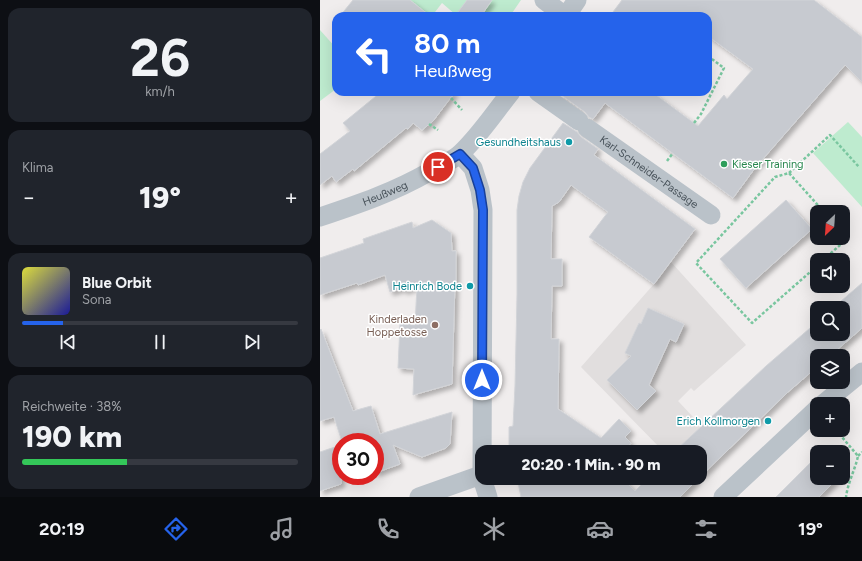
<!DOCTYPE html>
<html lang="de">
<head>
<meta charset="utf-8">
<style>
	body { margin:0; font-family:Figtree,sans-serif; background:#20242c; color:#f1f3f6; height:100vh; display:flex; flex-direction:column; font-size:15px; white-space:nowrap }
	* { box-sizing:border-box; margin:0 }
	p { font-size:13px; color:#9ea1a6 }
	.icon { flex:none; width:22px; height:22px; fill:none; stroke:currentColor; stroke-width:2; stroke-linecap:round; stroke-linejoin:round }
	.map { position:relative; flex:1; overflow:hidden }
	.drawer { display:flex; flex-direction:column; gap:8px; padding:8px; background:#0d0f14; width:320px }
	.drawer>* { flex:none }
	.hud { position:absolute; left:12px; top:12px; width:380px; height:84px; border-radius:12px; box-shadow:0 4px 16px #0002; background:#2563eb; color:#fff; overflow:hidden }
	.needle { width:26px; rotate:205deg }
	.buttons { position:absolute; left:490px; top:205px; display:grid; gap:8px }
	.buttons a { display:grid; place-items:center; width:40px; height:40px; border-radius:8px; background:#171b24; box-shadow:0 4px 16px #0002; font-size:20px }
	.speed { position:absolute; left:12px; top:433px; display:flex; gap:8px; font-size:20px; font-weight:700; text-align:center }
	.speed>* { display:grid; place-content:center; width:52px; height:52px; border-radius:50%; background:#171b24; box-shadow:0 4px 16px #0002; line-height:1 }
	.speed .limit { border:6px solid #d22; background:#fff; color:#111 }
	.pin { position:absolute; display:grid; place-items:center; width:34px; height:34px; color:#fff; margin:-17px; border:2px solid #fff; border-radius:50%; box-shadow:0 1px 4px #0007 }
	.me { position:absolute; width:44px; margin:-22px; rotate:0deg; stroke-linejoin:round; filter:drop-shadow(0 0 3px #0008) }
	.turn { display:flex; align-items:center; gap:14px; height:84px; padding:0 16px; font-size:18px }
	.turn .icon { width:52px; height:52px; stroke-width:2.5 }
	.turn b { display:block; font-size:28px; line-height:34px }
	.big { font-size:30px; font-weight:800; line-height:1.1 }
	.drawer .card { flex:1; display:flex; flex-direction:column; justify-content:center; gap:6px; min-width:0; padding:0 14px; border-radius:12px; background:#20242c }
	.drawer .dial { align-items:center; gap:0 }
	.dial b { font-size:52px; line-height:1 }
	.song { display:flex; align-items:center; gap:12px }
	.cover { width:48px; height:48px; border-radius:6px; background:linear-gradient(135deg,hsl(60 70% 55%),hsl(240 70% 35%)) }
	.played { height:4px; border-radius:2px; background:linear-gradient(90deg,#2563eb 15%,#363941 15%) }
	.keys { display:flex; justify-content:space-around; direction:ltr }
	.heat { display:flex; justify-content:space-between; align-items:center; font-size:22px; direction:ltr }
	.charge { height:6px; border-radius:3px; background:linear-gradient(90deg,#34c759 38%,#363941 0) }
	.trip { position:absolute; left:155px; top:445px; width:232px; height:40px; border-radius:12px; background:#171b24; box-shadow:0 4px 16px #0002; font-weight:800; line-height:40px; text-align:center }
	.menu { display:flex; height:64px; justify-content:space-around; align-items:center; background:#090b0e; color:#9ea1a6 }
	.menu .icon { width:28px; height:28px }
	.menu .active { color:#2563eb }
	.menu b { font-size:18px; color:#f1f3f6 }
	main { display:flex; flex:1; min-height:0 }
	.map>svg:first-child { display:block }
</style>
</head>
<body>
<main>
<section class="drawer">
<div class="card dial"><b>26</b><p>km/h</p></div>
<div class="card"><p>Klima</p>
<div class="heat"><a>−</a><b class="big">19°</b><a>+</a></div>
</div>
<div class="card">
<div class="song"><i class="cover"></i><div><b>Blue Orbit</b><p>Sona</p></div></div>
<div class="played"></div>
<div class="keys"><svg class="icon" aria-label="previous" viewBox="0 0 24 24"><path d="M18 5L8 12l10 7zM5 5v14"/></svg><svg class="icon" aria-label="pause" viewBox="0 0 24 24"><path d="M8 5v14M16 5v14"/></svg><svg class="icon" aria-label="next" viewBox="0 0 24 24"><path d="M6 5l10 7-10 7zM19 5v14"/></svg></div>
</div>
<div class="card"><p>Reichweite · 38%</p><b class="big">190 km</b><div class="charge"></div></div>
</section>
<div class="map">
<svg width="542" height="497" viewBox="0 0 542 497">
	<defs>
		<filter id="shadow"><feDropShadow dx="3.5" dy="3.5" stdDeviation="2" flood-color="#0004"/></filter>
	</defs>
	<rect width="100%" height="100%" fill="#f0eded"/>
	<polygon fill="#e1dede" points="351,262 426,345 374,391 371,388 358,401 406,452 380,477 380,452 344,452 261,367 334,284"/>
	<g fill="#beebcf">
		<polygon points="90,0 201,0 190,16 170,16 144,4 136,15 122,3 112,16 109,16"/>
		<polygon points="0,30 16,48 16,89 0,101"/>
		<polygon points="528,122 542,137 542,207 493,153"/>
	</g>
	<g fill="#c7cad0" stroke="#d2d4d8" filter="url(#shadow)">
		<polygon points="33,0 90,0 110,16 20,16"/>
		<polygon points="147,0 172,0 161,16 135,16"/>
		<polygon points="302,0 494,0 542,37 542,82 525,65 435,168 413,198 285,103 273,119 269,117 265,112 237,92 332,92 378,126 404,95 407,99 433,69 388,36 388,16 290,16"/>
		<polygon points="61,92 135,92 113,121 102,130 93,123 88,129 86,128 34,171 33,169 16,182 12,176 0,185 0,154 30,131 23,123"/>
		<polygon points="243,123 257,132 261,137 278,149 274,155 375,229 334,284 269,237 288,212 251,185 239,202 232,206 231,259 242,259 242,286 232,286 231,339 239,339 238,409 281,438 299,419 311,431 305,437 311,443 303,452 194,452 194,447 189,448 189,427 193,426 195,386 197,295 197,210 199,196 203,182 210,168"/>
		<polygon points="466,200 492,229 426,288 400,259"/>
		<polygon points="112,220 131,233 132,251 136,251 136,282 135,282 132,384 93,395 94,369 78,368 80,324 95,325 97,286 84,291 83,288 70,292 65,275 38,285 37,283 0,295 0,258 44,243 43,239 92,222 93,228"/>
		<polygon points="542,283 542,328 510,356 497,356 497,367 468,392 380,477 380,452 354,452 446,366 497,322 497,334 523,334 523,308 513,308"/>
		<polygon points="328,308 364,324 356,342 350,339 329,385 336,391 317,410 287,380 311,356 305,353 319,323 321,324"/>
		<polygon points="1,329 33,411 51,406 60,434 132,412 130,444 126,448 102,457 73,445 80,464 55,473 55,442 22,442 14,417 0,421 0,330"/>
		<polygon points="21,445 21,484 0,491 0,452"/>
		<polygon points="497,456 497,478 518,478 499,497 456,497"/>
		<polygon points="197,478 302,478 315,491 328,478 379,478 360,497 201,497"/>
	</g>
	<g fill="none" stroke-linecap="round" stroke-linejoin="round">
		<g stroke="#79c69f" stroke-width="2.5" stroke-dasharray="3 2" stroke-linecap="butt">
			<polyline points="131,98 142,110"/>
			<polyline points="374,123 381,114 404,68 388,56"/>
			<polyline points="109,124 118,130"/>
			<polyline points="347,161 353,153"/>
			<polyline points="469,173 510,135 539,167"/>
			<polyline points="503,260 527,239 523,234"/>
			<polyline points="497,266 432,323 376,263 455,177 469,173 504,212"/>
			<path d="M516,430L538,456C535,470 528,482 526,497"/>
			<polyline points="538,456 542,452"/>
		</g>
		<g stroke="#bac2c9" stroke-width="19">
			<polyline points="224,0 245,16"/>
			<polyline points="246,16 257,0"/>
			<polyline points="218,92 259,121"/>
			<path id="s1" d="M267,128L391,215"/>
			<polyline points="140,154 153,168 160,190 163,210 162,478"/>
			<path id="s2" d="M0,217C39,204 74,192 109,172C120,166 132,161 141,153C160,135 175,112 191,92"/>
			<polyline points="503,404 542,372"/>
			<polyline points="162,478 168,497"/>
			<polyline points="99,497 161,475"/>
			<polyline points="403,497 497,409"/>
		</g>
	</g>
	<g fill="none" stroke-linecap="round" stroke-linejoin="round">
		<g stroke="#184099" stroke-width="10">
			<polyline id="route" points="118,167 140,154 153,168 160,190 163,210 162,380"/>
		</g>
		<use href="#route" stroke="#2563eb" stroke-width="7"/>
	</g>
	<g fill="#0f9aa8" stroke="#fff" stroke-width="1.5">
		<circle cx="249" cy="142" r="4"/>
		<circle cx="150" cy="286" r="4"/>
		<circle cx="448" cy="421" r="4"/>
	</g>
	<circle fill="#2e9e5b" stroke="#fff" stroke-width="1.5" cx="404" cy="164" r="4"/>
	<circle fill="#8d6e63" stroke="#fff" stroke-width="1.5" cx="115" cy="325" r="4"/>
	<g text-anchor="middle" stroke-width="3" stroke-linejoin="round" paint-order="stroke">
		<g font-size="11" fill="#0d838f" stroke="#fff" text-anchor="end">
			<text x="241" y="146">Gesundheitshaus</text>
			<text x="142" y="290">Heinrich Bode</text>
			<text x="440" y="425">Erich Kollmorgen</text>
		</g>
		<g font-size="11" fill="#27864d" stroke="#fff" text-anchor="start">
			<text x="412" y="168">Kieser Training</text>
		</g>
		<g font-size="11" fill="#475159" stroke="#fff">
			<text dy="4" stroke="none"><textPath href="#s1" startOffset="76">Karl-Schneider-Passage</textPath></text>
			<text dy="4" stroke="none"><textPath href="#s2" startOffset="69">Heußweg</textPath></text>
		</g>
		<g font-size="11" fill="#785e54" stroke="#fff" text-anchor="end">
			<text x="107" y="323">Kinderladen<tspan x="107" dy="13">Hoppetosse</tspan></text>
		</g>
	</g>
</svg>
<div class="buttons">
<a><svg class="needle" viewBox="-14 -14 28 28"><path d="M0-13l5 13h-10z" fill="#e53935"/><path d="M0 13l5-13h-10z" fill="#9ea1a6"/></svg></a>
<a><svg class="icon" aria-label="sound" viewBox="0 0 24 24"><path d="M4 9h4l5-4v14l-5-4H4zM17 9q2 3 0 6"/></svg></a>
<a><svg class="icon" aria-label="search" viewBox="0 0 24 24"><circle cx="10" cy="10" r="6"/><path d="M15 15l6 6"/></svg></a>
<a><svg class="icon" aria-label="layers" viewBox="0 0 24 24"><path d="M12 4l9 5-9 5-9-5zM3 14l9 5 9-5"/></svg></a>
<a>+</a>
<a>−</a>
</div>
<div class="speed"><div class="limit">30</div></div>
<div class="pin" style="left:118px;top:167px;background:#d93025"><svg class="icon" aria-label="arrive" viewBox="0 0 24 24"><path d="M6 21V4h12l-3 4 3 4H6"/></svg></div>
<svg class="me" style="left:162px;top:380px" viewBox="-20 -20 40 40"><circle r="17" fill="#2563eb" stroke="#fff" stroke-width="3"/><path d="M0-11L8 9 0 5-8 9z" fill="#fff"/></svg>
<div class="trip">20:20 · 1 Min. · 90 m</div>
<div class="hud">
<div class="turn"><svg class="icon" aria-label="left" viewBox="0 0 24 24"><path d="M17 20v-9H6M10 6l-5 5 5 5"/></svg><div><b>80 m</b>Heußweg</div></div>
</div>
</div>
</main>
<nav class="menu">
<b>20:19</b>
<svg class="icon active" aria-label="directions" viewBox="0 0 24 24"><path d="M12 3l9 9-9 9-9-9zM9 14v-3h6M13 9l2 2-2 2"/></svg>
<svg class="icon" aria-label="music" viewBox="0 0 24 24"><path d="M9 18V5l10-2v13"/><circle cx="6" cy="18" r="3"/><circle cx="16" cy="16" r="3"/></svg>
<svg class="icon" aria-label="phone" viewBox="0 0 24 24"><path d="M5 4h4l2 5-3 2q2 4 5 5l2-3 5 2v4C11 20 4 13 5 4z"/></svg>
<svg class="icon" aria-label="climate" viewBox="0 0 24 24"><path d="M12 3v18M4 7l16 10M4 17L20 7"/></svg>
<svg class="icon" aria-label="car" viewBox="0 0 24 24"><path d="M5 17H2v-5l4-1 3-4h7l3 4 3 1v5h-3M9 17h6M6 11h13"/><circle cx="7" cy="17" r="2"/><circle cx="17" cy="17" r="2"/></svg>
<svg class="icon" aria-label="filters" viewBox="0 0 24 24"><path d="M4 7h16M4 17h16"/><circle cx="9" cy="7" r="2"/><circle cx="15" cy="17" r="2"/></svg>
<b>19°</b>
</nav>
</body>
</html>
